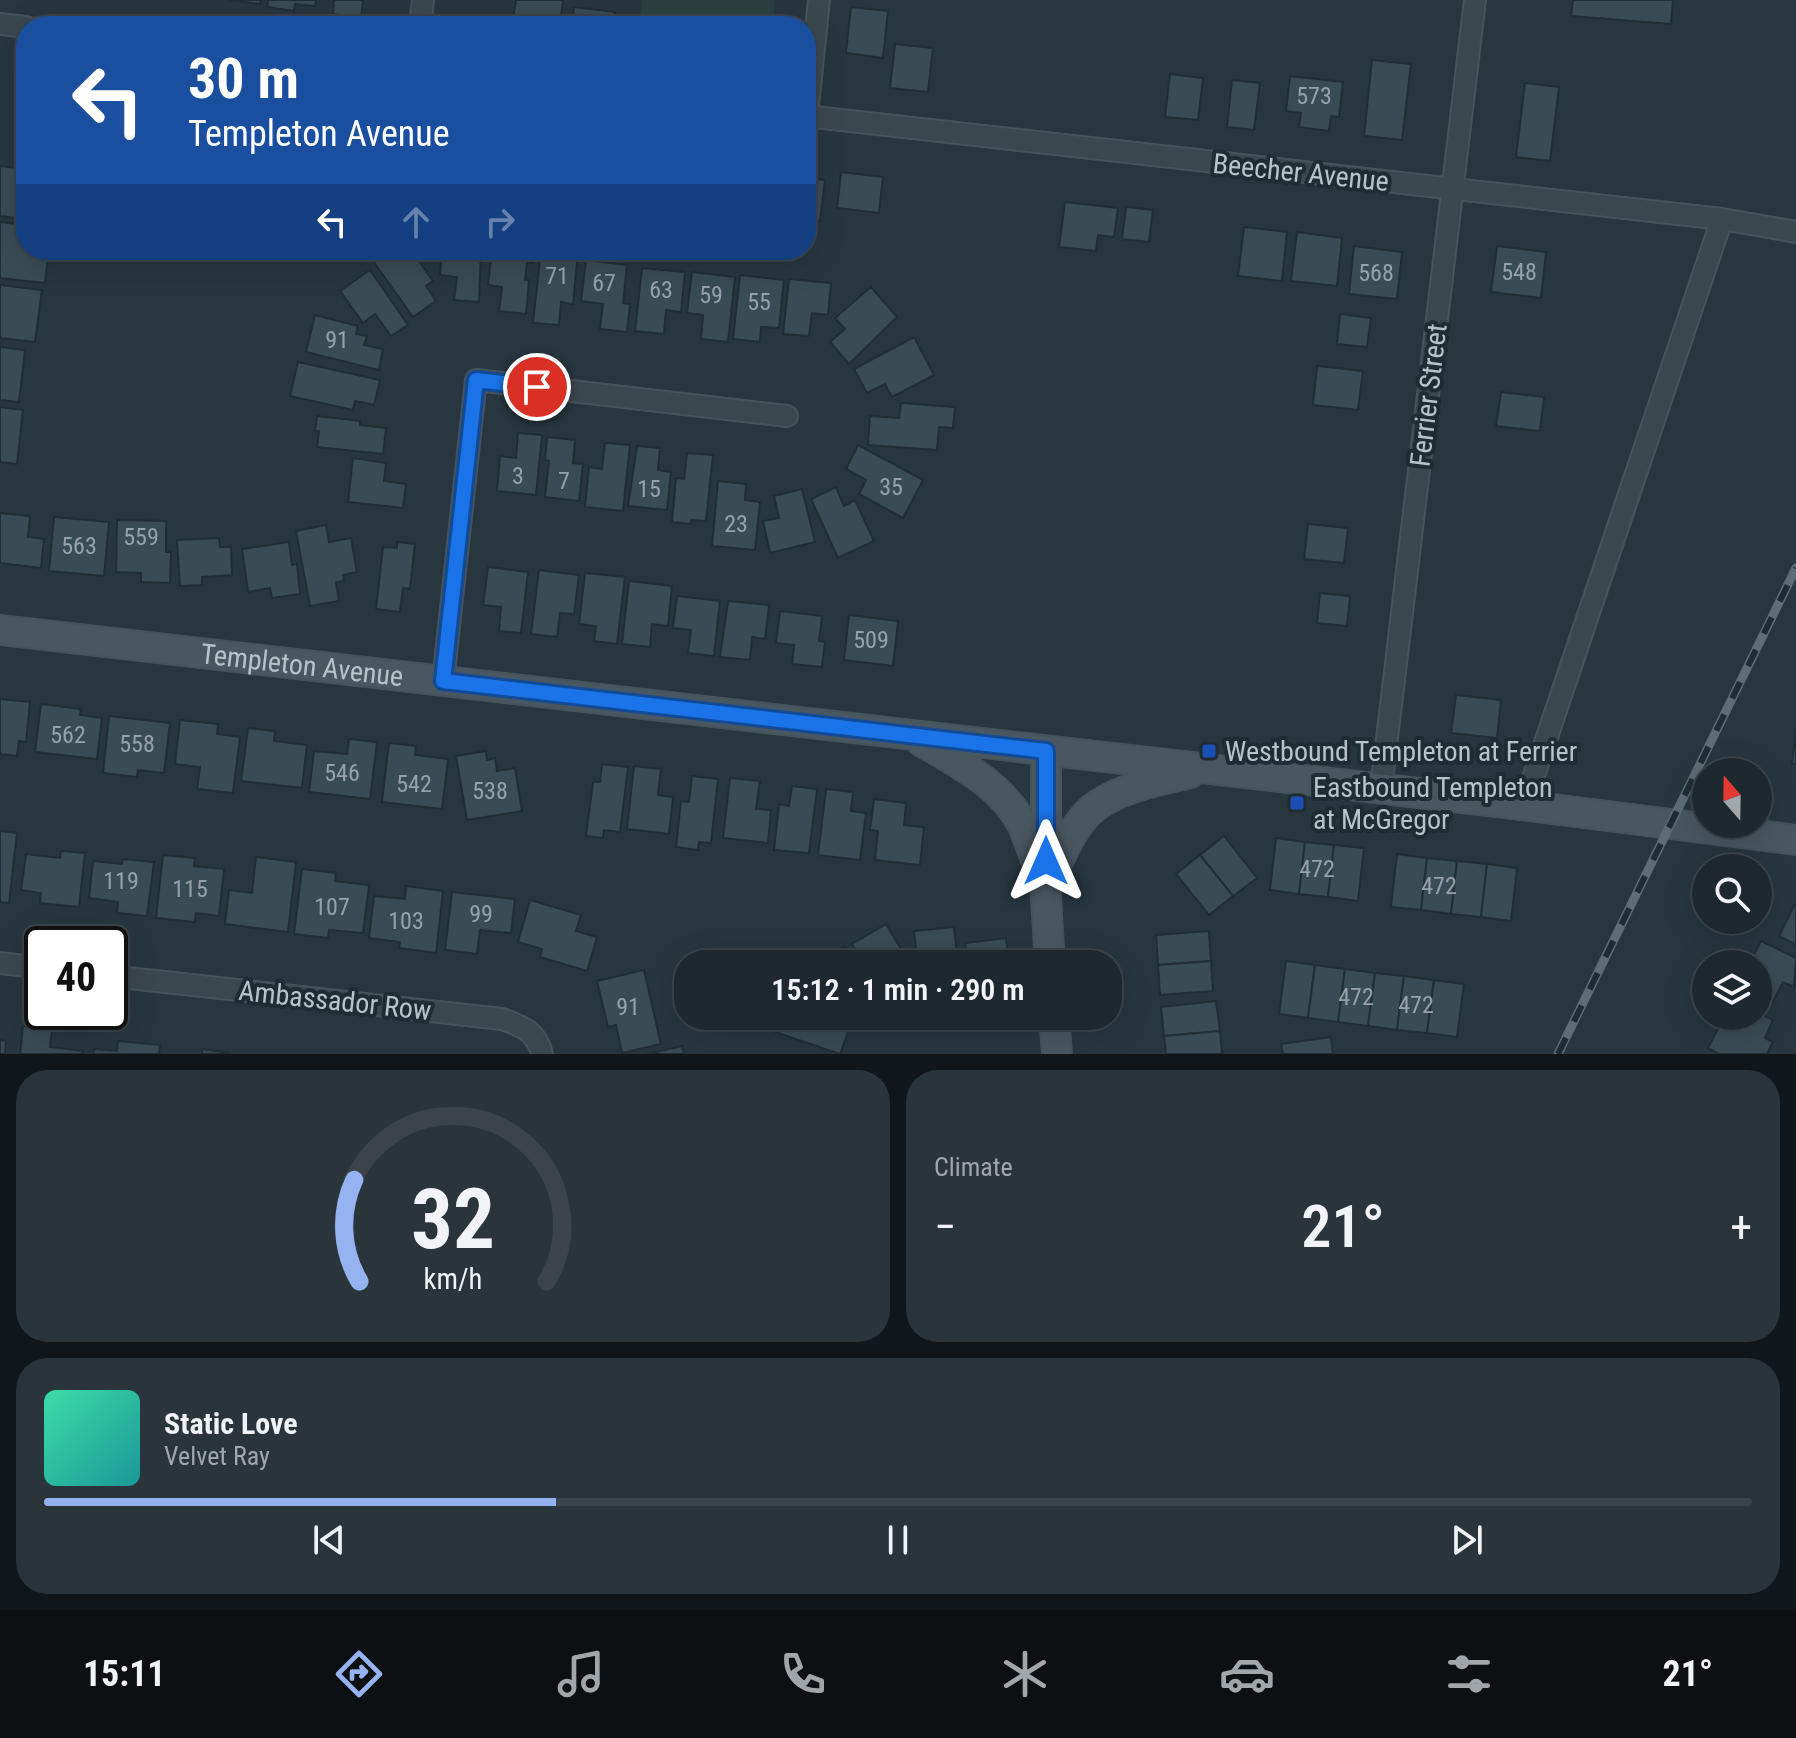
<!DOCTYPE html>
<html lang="en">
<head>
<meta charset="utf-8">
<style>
	body { margin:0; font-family:"Roboto Condensed",sans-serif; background:#2a343b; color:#f1f3f6; height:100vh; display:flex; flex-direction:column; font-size:30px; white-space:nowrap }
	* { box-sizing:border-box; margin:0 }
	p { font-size:26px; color:#a0a6aa }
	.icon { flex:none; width:44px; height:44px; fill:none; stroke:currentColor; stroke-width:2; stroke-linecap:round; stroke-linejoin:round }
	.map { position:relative; height:1054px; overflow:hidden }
	.details { display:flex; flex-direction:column; gap:16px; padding:16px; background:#10161a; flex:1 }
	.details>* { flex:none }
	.banner { position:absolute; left:16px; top:16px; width:800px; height:244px; border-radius:32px; box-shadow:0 8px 32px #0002,0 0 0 2px #3b444b; background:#1a4fa0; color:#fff; overflow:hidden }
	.needle { width:52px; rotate:340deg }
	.tools { position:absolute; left:1692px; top:758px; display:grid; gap:16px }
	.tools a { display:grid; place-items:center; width:80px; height:80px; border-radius:50%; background:#1d282f; box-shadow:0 8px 32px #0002,0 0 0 2px #3b444b; font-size:40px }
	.speed { position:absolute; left:24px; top:926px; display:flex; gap:16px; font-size:40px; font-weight:700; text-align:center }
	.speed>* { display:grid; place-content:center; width:104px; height:104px; border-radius:50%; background:#1d282f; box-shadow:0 8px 32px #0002,0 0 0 2px #3b444b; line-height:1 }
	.speed .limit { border:4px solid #111; border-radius:12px; background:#fff; color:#111 }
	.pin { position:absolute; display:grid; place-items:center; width:68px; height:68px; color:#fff; margin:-34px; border:4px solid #fff; border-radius:50%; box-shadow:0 2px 8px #0007 }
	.me { position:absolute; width:88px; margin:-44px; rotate:0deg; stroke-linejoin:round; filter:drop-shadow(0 0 6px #0008) }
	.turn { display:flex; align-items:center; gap:28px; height:168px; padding:0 40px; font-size:36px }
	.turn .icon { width:104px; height:104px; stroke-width:2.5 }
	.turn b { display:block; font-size:56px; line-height:68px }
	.lanes { display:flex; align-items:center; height:76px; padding:0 40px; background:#0003; justify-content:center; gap:40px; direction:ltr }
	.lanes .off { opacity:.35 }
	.big { font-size:60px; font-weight:600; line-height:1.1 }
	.details .widget { flex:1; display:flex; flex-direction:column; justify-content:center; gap:12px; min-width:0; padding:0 28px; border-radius:32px; background:#2a343b }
	.details .dial { align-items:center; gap:0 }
	.dial svg { height:208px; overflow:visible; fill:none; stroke:#3b444b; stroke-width:7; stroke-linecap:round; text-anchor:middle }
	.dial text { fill:#f1f3f6; stroke:none }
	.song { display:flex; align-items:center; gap:24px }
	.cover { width:96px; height:96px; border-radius:12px; background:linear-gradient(135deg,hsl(160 70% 55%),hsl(180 70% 35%)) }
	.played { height:8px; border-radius:4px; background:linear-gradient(90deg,#95b2f1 30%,#3b444b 30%) }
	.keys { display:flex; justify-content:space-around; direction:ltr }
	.heat { display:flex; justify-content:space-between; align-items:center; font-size:44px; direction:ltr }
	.details .tiles { flex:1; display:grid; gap:16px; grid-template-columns:1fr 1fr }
	.widget:last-child { grid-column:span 2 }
	.trip { position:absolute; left:674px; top:950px; width:448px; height:80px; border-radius:32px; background:#1d282f; box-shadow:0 8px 32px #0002,0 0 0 2px #3b444b; font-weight:600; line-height:80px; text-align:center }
	.dock { display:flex; height:128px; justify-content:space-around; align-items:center; background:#0c1013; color:#a0a6aa }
	.dock .icon { width:56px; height:56px }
	.dock .active { color:#95b2f1 }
	.dock b { font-size:36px; color:#f1f3f6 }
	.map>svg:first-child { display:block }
</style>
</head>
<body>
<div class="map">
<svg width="1796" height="1054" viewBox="0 0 1796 1054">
	<rect width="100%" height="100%" fill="#27363f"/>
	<polygon fill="#29403e" points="642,0 775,0 773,26 639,26"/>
	<g fill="#394b54" stroke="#222e36" stroke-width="2">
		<polygon points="228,0 261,0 260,4"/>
		<polygon points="316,0 315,6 295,4 294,11 267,7 268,0"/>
		<polygon points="334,0 363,0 361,18 333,14"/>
		<polygon points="516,0 563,0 560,26 537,26 537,22 513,19"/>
		<polygon points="1573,0 1673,0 1671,24 1571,16"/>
		<polygon points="574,7 615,12 613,26 572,26"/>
		<polygon points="851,7 888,11 883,58 846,53"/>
		<polygon points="895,44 933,48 928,92 890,88"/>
		<polygon points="1372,60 1411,64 1402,140 1364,136"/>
		<polygon points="1170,74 1203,78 1198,120 1165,117"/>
		<polygon points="1290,76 1343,82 1339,117 1331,116 1329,131 1299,127 1301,113 1286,111"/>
		<polygon points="1232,80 1260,83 1254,130 1227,127"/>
		<polygon points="1525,83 1559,87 1550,161 1516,157"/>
		<polygon points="0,166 26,169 26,219 0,216"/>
		<polygon points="841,172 883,177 879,213 837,208"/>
		<polygon points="806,178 825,180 820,221 806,220"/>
		<polygon points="1065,202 1118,208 1114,237 1098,235 1096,251 1059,247"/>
		<polygon points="1126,207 1153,210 1149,242 1122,239"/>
		<polygon points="0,222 26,225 26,250 49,250 45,283 0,278"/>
		<polygon points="1244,227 1287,232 1282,281 1238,276"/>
		<polygon points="1297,232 1342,238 1337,286 1291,281"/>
		<polygon points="1354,246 1402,252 1397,299 1349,294"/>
		<polygon points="1497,246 1546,252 1541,298 1491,292"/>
		<polygon points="382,250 411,250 433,281 426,286 436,301 413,317 371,258"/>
		<polygon points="442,250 481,250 479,302 454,300 457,277 440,275"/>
		<polygon points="492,250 534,250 533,263 527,262 525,280 529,280 526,314 499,311 502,287 488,285"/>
		<polygon points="541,250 578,252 573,304 561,302 559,325 533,323"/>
		<polygon points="586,260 627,265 623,303 630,304 627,332 600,329 603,304 581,301"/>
		<polygon points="642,268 685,272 681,312 666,310 664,334 635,331"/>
		<polygon points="370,270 408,325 391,336 375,314 363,323 340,291"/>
		<polygon points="692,272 735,277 728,342 701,339 703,315 687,313"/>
		<polygon points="740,275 784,280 779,328 761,327 760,342 733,339"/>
		<polygon points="789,279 831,283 828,315 812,313 809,336 783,334"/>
		<polygon points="0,285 42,290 35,342 0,338"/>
		<polygon points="871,287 897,317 849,364 830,342 845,329 835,318"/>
		<polygon points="1340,314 1371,318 1367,347 1337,344"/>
		<polygon points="315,315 358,326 356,334 367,336 364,345 383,349 379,370 306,352"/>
		<polygon points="914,337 934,375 892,397 885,384 867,393 854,369"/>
		<polygon points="0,347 25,350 19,402 0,400"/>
		<polygon points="298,362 380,380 374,405 355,401 353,410 290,396"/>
		<polygon points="1317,366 1363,371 1358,410 1313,405"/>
		<polygon points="1501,392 1544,397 1540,431 1496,426"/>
		<polygon points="901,403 955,407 953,428 939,427 937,450 868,445 870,416 899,418"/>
		<polygon points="0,407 23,410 17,464 0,462"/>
		<polygon points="317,416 360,421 360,425 386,428 383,454 317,447 319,431 315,431"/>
		<polygon points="518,433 542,435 536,495 497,491 500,456 516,458"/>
		<polygon points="547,437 575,440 573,463 583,464 579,501 545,497 549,461 545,460"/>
		<polygon points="605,443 630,445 623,511 585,507 589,467 602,469"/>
		<polygon points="858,445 923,480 903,518 859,494 866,480 846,469"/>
		<polygon points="637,446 660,448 658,470 671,472 667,510 628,506"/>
		<polygon points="687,453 713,455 706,521 691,520 691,524 672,522 676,478 684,479"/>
		<polygon points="353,458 386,463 384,481 406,484 403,508 348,502"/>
		<polygon points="718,481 746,484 745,500 760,502 755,550 712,546"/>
		<polygon points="836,487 844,506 855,500 874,541 838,558 811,499"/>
		<polygon points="802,489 815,542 770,553 763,521 779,518 774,496"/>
		<polygon points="0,513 30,516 28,537 44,539 41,568 0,563"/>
		<polygon points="54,517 109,522 104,576 49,571"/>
		<polygon points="117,520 166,521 166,552 171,552 170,583 141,582 141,573 116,572"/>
		<polygon points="1308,524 1348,528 1344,563 1304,559"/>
		<polygon points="326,525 329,542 351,538 357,572 343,575 344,581 336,582 339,601 310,606 296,531"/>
		<polygon points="219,538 220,547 231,547 232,575 202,577 202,585 180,586 177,540"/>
		<polygon points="289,542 292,565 297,564 300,594 272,598 270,588 248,592 242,549"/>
		<polygon points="397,542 415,544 410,589 403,588 400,612 376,609 383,547 397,548"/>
		<polygon points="488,567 528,572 521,633 499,631 501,607 483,605"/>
		<polygon points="539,570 579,575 574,614 560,613 557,637 531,634"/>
		<polygon points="585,573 625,577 617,644 594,641 596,626 579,624"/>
		<polygon points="629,581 672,586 668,626 652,624 650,647 622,644"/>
		<polygon points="1320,593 1350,596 1347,626 1317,623"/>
		<polygon points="677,596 720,601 714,656 688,653 691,630 673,628"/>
		<polygon points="728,601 769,605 765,639 752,637 750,660 720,657"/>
		<polygon points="780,611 822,616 819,641 825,642 822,667 792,664 794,645 776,643"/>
		<polygon points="849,615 898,621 893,666 844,660"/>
		<polygon points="1456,695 1501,700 1497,738 1451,733"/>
		<polygon points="0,699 30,702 26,742 19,741 17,756 0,754"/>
		<polygon points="41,704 81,709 80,715 102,718 97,759 35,752"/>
		<polygon points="109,716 170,723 164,773 138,770 137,777 103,773"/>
		<polygon points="180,720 218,724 217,734 240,737 233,793 197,789 200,767 175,764"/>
		<polygon points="248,728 275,731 274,741 307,745 302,788 241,781"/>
		<polygon points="1796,728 1796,764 1792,764"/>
		<polygon points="349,739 377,742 370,799 309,792 314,751 347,754"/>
		<polygon points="389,743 416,746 415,755 448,759 442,809 382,802"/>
		<polygon points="486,751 487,760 495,758 497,771 515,768 522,811 467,820 456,756"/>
		<polygon points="602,764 628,767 620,832 604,830 603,838 586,836 593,782 600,782"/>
		<polygon points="634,766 661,769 658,795 673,797 669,834 627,829"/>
		<polygon points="692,776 718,779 711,843 699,842 698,850 676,847 681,801 689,802"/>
		<polygon points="730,778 760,781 756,809 771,810 768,843 723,838"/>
		<polygon points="792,786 817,789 809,853 774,850 779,804 789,806"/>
		<polygon points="826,789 853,792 851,811 866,813 860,860 818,855"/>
		<polygon points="874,799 906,803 904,825 924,827 920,865 875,860 878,831 870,830"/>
		<polygon points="0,831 17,833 9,903 0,902"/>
		<polygon points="1224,836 1257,878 1233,896 1200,855"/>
		<polygon points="1276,838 1305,842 1299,894 1270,890"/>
		<polygon points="1305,842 1334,845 1328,897 1299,894"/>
		<polygon points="1334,845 1364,848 1358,901 1328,897"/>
		<polygon points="61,851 85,853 79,907 40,903 41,893 21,890 26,854 60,858"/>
		<polygon points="1397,854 1427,858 1421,910 1391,907"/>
		<polygon points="163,855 195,858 194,866 224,869 219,916 196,913 195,922 156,918"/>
		<polygon points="1200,855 1233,896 1209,915 1176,874"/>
		<polygon points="256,857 296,862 288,932 225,924 229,890 252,893"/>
		<polygon points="1427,858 1457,861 1451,914 1421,910"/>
		<polygon points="123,859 154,862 147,916 117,913 118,902 89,898 93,861 122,864"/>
		<polygon points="1457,861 1487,864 1481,917 1451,914"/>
		<polygon points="1487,864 1517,868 1511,921 1481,917"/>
		<polygon points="302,869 336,873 335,881 369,885 363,933 329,930 328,938 294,934"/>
		<polygon points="406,886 443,891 436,953 399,948 400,942 369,938 374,896 405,899"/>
		<polygon points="452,892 515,899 511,933 480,930 477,954 445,950"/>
		<polygon points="530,900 581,915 576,931 597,937 587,971 540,957 542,949 518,942"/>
		<polygon points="1796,902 1796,945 1779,936"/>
		<polygon points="886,924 907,959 899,964 864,964 852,944"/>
		<polygon points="954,927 958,964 918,964 914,931"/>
		<polygon points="1209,931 1211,961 1158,965 1156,935"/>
		<polygon points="1006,938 1009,964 968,964 965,943"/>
		<polygon points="1761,941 1796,958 1794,987 1783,982 1773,1002 1758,995 1758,964 1749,964"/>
		<polygon points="845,946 856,964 815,964"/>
		<polygon points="1211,961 1213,991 1160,995 1158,965"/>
		<polygon points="1286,961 1315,965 1308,1018 1279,1014"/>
		<polygon points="1315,965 1345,969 1338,1022 1308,1018"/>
		<polygon points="1345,969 1375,973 1368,1026 1338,1022"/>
		<polygon points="644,970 661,1044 622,1053 616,1025 608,1027 597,981"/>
		<polygon points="1375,973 1404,976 1397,1030 1368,1026"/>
		<polygon points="1404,976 1434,980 1427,1033 1397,1030"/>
		<polygon points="1434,980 1464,984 1457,1037 1427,1033"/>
		<polygon points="1216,1001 1220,1031 1164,1036 1161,1007"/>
		<polygon points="1758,1013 1773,1020 1765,1038 1773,1042 1767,1054 1719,1054 1708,1048 1724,1017 1738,1024 1742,1016 1758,1016"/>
		<polygon points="780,1016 827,1016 824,1024 848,1032 840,1054 775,1032"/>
		<polygon points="23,1026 52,1029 50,1047 83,1051 82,1054 20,1054"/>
		<polygon points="1220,1031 1222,1054 1166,1054 1164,1036"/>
		<polygon points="1331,1037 1333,1054 1283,1054 1281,1044"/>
		<polygon points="0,1040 6,1041 5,1054 0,1054"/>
		<polygon points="118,1041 160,1045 159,1054 93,1054 94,1049 117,1051"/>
		<polygon points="682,1046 684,1054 647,1054"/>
		<polygon points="202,1049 229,1053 229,1054 202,1054"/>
	</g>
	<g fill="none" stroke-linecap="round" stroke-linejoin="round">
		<g stroke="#47535b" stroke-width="24">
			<g id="street">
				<polyline points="0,24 26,27"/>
				<polyline points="420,26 423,0"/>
				<polyline points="806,116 1722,219 1796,232"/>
				<polyline points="807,116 819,0"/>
				<polyline points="443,681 476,380 787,416"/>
				<polyline points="1381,789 1475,0"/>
				<polyline points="1524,805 1722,219"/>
				<polyline points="0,963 42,968"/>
				<path d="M110,976L502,1019C522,1026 537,1032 542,1054"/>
			</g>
		</g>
		<g stroke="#47535b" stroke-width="32">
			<g id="secondary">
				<path id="s1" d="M0,630L1505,803L1796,840"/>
				<path d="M921,741C958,763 1001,784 1022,824C1029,839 1034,856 1040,871"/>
				<polyline points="1046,751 1046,898 1050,964"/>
				<path d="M1050,879C1061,856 1072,827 1091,810C1117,788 1158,781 1190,773"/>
				<polyline points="1054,1016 1057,1054"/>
			</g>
		</g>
		<use href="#street" stroke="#3b474f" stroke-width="20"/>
		<use href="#secondary" stroke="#495761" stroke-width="28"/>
		<g stroke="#5d6c75" stroke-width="9">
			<polyline id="rail" points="1558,1054 1796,568"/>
		</g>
		<use href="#rail" stroke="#202c34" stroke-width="6" stroke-dasharray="18" stroke-linecap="butt"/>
	</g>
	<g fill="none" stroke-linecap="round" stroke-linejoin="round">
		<g stroke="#114b97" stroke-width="20">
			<polyline id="route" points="537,387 476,380 443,681 1046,751 1046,861"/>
		</g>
		<use href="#route" stroke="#1a73e8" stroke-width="14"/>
	</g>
	<g fill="#1a4fb4" stroke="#202c34" stroke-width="3">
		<rect x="1201" y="743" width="16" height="16" rx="4"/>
		<rect x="1289" y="795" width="16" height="16" rx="4"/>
	</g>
	<g text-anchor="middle" stroke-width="8" stroke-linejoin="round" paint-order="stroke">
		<g font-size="24" fill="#96a2aa">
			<text x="1314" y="104">573</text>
			<text x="1519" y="280">548</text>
			<text x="1376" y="281">568</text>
			<text x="557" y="284">71</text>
			<text x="604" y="291">67</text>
			<text x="661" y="298">63</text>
			<text x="711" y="303">59</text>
			<text x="759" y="310">55</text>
			<text x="337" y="348">91</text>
			<text x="518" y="484">3</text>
			<text x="564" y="489">7</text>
			<text x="891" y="495">35</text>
			<text x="649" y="497">15</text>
			<text x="736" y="532">23</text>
			<text x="141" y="545">559</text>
			<text x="79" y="554">563</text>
			<text x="871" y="648">509</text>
			<text x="68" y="743">562</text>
			<text x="137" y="752">558</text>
			<text x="342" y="781">546</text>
			<text x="414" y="792">542</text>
			<text x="490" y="799">538</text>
			<text x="1317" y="877">472</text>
			<text x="121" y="889">119</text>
			<text x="1439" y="894">472</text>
			<text x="190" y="897">115</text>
			<text x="332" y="915">107</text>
			<text x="481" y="922">99</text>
			<text x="406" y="929">103</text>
			<text x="1356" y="1005">472</text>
			<text x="1416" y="1013">472</text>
			<text x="628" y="1015">91</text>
		</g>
		<g font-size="28" fill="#b7c2c9" stroke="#202c34">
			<text transform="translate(1301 172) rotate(6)" y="10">Beecher Avenue</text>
			<text transform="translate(1428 395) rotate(-83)" y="10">Ferrier Street</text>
			<text dy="10" stroke="none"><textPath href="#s1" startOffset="304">Templeton Avenue</textPath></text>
			<text transform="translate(335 1000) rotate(6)" y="10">Ambassador Row</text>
		</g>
		<g font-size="28" fill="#b7c2c9" stroke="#202c34" text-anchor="start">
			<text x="1225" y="761">Westbound Templeton at Ferrier</text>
			<text x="1313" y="797">Eastbound Templeton<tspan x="1313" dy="32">at McGregor</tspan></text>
		</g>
	</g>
</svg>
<div class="tools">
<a><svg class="needle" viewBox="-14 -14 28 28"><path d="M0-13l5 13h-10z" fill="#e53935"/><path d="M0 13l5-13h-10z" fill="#a0a6aa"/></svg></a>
<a><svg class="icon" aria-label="search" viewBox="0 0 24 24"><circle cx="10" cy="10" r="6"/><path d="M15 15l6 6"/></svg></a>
<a><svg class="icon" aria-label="layers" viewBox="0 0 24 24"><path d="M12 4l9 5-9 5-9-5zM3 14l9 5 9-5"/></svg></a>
</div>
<div class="speed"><div class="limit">40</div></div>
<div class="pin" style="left:537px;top:387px;background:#d93025"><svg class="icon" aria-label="arrive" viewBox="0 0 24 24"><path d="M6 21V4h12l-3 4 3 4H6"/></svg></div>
<svg class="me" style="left:1046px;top:861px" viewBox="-20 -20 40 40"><path d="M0-17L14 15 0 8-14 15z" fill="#1a73e8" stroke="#fff" stroke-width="4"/></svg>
<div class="trip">15:12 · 1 min · 290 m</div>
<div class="banner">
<div class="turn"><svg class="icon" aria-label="left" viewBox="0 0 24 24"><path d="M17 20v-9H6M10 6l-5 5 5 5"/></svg><div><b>30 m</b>Templeton Avenue</div></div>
<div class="lanes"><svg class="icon" aria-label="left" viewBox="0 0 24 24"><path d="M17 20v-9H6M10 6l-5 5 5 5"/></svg><svg class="icon off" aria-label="ahead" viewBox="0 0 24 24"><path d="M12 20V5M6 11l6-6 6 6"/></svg><svg class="icon off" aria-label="right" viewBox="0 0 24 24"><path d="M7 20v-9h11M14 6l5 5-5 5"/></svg></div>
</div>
</div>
<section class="details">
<div class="tiles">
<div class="widget dial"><svg viewBox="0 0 100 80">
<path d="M14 69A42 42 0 1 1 86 69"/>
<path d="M14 69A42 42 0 0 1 12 30" stroke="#95b2f1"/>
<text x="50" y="56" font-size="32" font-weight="700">32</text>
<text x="50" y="72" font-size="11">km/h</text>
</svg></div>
<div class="widget"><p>Climate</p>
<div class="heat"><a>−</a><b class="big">21°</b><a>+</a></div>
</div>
<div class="widget">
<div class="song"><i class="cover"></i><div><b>Static Love</b><p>Velvet Ray</p></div></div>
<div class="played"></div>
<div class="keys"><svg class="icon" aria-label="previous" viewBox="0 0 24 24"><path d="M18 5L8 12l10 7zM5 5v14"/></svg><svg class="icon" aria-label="pause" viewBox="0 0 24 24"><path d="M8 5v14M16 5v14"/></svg><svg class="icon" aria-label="next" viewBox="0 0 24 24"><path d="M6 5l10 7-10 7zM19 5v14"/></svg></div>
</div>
</div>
</section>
<nav class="dock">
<b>15:11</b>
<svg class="icon active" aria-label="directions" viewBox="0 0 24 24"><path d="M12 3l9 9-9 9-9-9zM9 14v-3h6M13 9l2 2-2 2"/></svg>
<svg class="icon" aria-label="music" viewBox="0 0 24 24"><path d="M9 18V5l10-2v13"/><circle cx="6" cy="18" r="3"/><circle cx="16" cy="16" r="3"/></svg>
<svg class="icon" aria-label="phone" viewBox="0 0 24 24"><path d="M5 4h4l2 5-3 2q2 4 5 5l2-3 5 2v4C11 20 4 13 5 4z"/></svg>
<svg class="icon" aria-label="climate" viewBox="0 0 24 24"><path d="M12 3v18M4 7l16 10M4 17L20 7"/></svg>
<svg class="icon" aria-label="car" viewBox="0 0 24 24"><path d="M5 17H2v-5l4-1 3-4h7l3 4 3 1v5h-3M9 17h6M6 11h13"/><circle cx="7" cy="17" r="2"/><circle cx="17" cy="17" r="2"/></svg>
<svg class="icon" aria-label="filters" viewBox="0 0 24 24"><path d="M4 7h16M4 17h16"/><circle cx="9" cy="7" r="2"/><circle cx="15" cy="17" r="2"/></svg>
<b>21°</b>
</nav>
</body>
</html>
